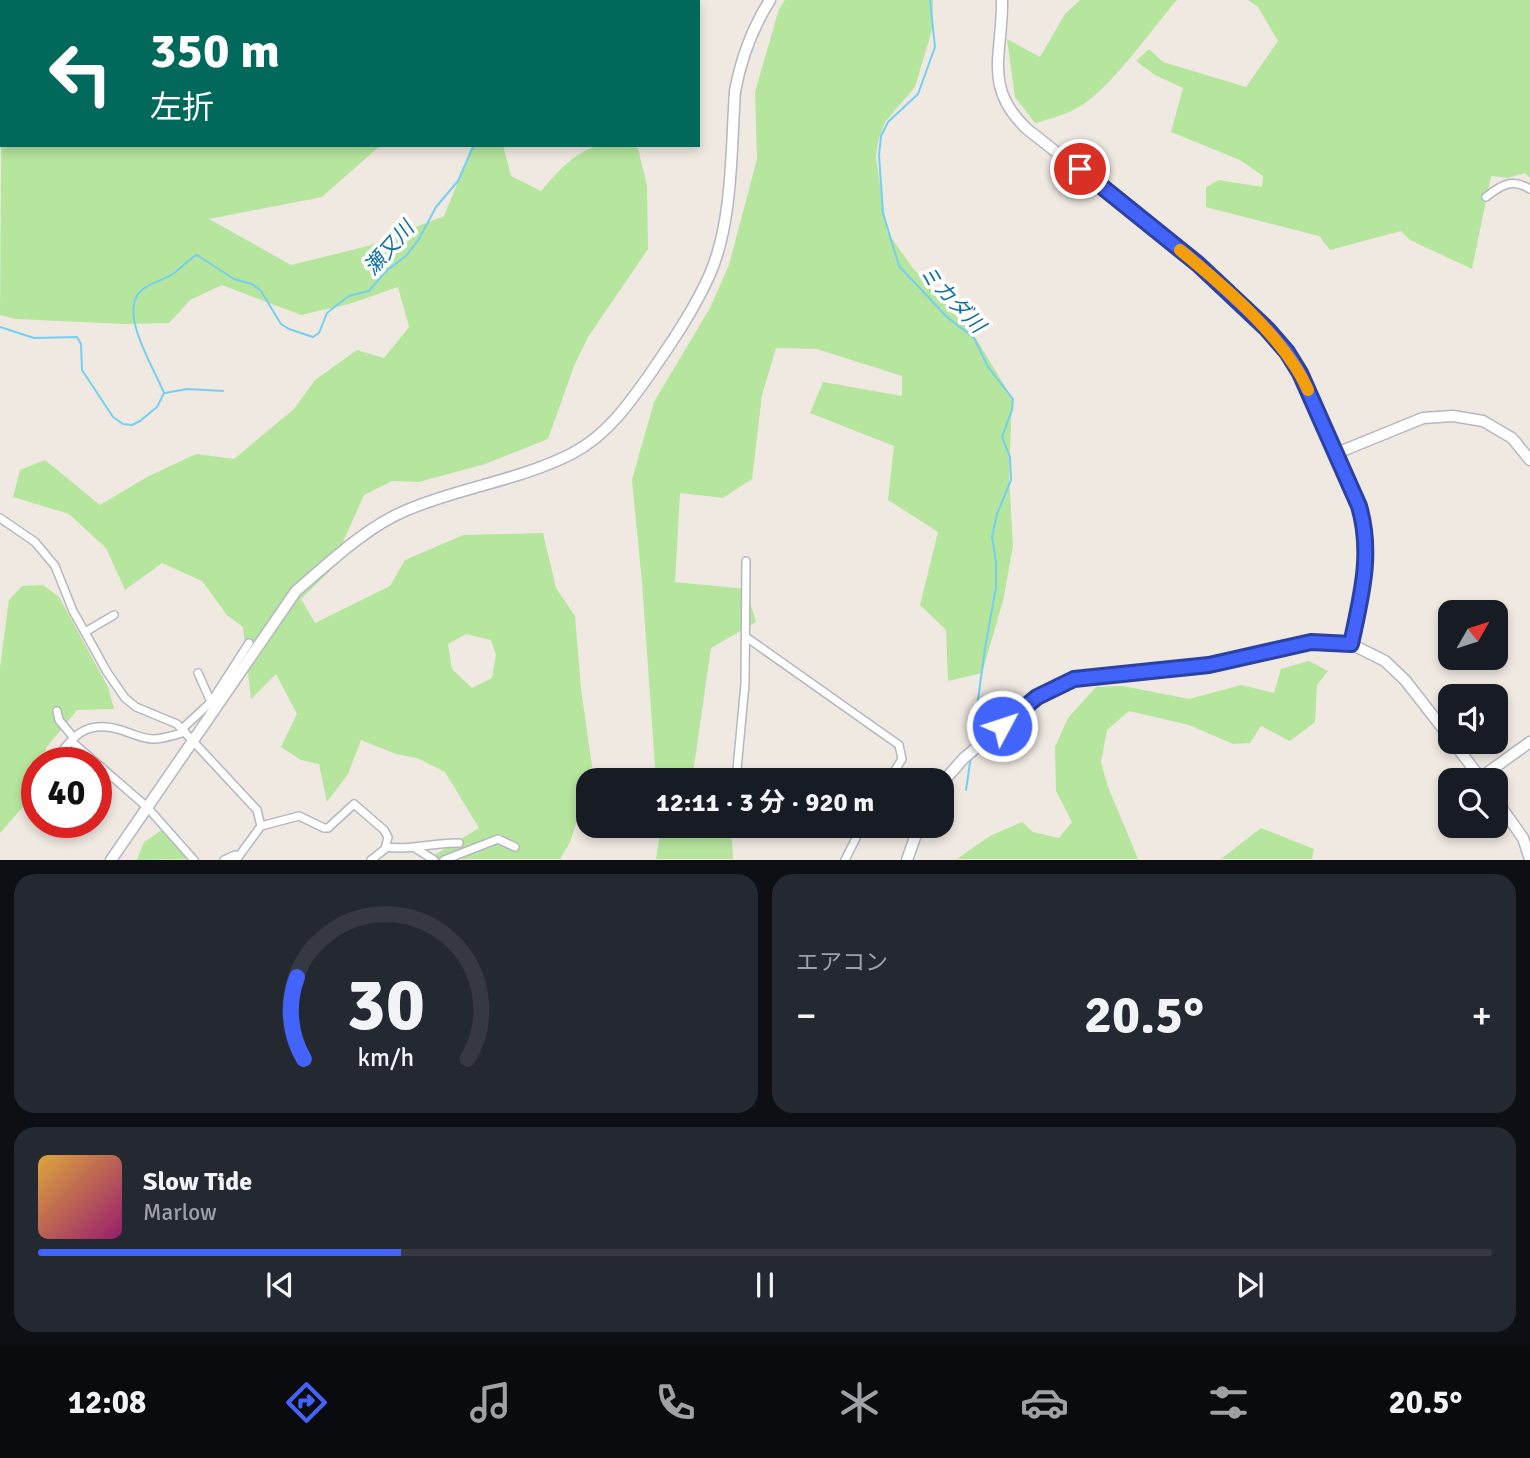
<!DOCTYPE html>
<html lang="ja">
<head>
<meta charset="utf-8">
<style>
	body { margin:0; font-family:Signika,"Noto Sans JP",sans-serif; background:#242831; color:#f1f3f6; height:100vh; display:flex; flex-direction:column; font-size:26px; white-space:nowrap }
	* { box-sizing:border-box; margin:0 }
	p { font-size:23px; color:#9ea1a6 }
	.icon { flex:none; width:38px; height:38px; fill:none; stroke:currentColor; stroke-width:2; stroke-linecap:round; stroke-linejoin:round }
	.map { position:relative; height:860px; overflow:hidden }
	.panel { display:flex; flex-direction:column; gap:14px; padding:14px; background:#0d0f14; flex:1 }
	.panel>* { flex:none }
	.hud { position:absolute; left:0px; top:0px; width:700px; height:147px; box-shadow:0 4px 10px #0003; background:#00695c; color:#fff; overflow:hidden }
	.needle { width:46px; rotate:51deg }
	.tools { position:absolute; left:1438px; top:600px; display:grid; gap:14px }
	.tools a { display:grid; place-items:center; width:70px; height:70px; border-radius:14px; background:#171b24; box-shadow:0 4px 10px #0003; font-size:35px }
	.speed { position:absolute; left:21px; top:747px; display:flex; gap:14px; font-size:35px; font-weight:700; text-align:center }
	.speed>* { display:grid; place-content:center; width:91px; height:91px; border-radius:50%; background:#171b24; box-shadow:0 4px 10px #0003; line-height:1 }
	.speed .limit { border:10px solid #d22; background:#fff; color:#111 }
	.pin { position:absolute; display:grid; place-items:center; width:60px; height:60px; color:#fff; margin:-30px; border:4px solid #fff; border-radius:50%; box-shadow:0 2px 7px #0007 }
	.me { position:absolute; width:77px; margin:-38px; rotate:50deg; stroke-linejoin:round; filter:drop-shadow(0 0 5px #0008) }
	.turn { display:flex; align-items:center; gap:24px; height:147px; padding:0 35px; font-size:32px }
	.turn .icon { width:91px; height:91px; stroke-width:2.5 }
	.turn b { display:block; font-size:49px; line-height:60px }
	.big { font-size:52px; font-weight:700; line-height:1.1 }
	.panel .tile { flex:1; display:flex; flex-direction:column; justify-content:center; gap:10px; min-width:0; padding:0 24px; border-radius:21px; background:#242831 }
	.panel .dial { align-items:center; gap:0 }
	.dial svg { height:182px; overflow:visible; fill:none; stroke:#363941; stroke-width:7; stroke-linecap:round; text-anchor:middle }
	.dial text { fill:#f1f3f6; stroke:none }
	.song { display:flex; align-items:center; gap:21px }
	.cover { width:84px; height:84px; border-radius:10px; background:linear-gradient(135deg,hsl(40 70% 55%),hsl(320 70% 35%)) }
	.played { height:7px; border-radius:4px; background:linear-gradient(90deg,#4264fb 25%,#363941 25%) }
	.keys { display:flex; justify-content:space-around; direction:ltr }
	.heat { display:flex; justify-content:space-between; align-items:center; font-size:38px; direction:ltr }
	.panel .tiles { flex:1; display:grid; gap:14px; grid-template-columns:1fr 1fr }
	.tile:last-child { grid-column:span 2 }
	.trip { position:absolute; left:576px; top:768px; width:378px; height:70px; border-radius:21px; background:#171b24; box-shadow:0 4px 10px #0003; font-weight:700; line-height:70px; text-align:center }
	.tabs { display:flex; height:112px; justify-content:space-around; align-items:center; background:#090b0e; color:#9ea1a6 }
	.tabs .icon { width:49px; height:49px }
	.tabs .active { color:#4264fb }
	.tabs b { font-size:32px; color:#f1f3f6 }
	.map>svg:first-child { display:block }
</style>
</head>
<body>
<div class="map">
<svg width="1530" height="860" viewBox="0 0 1530 860">
	<rect width="100%" height="100%" fill="#efe9e1"/>
	<g fill="#b6e59e" fill-rule="evenodd">
		<polygon points="211,0 664,0 666,2 211,2"/>
		<polygon points="785,0 933,0 932,30 915,87 885,122 878,141 876,157 887,232 912,267 975,337 1012,398 1009,477 1013,546 1003,601 982,673 948,681 946,630 920,605 938,532 888,500 894,446 810,413 823,382 902,396 902,376 817,349 776,348 762,395 752,479 723,498 680,493 675,582 746,589 756,622 711,648 692,780 656,780 642,582 632,480 654,402 710,308 729,265 757,159 755,92 779,9"/>
		<path d="M1080,0H1177C1151,30 1117,80 1085,103C1070,114 1052,118 1035,123L1015,97L1007,39L1040,57L1065,14Z"/>
		<polygon points="1248,0 1530,0 1530,178 1525,173 1508,178 1491,176 1472,269 1410,240 1401,231 1330,250 1319,236 1206,207 1206,187 1219,180 1262,187 1263,176 1240,160 1171,132 1183,88 1155,75 1136,61 1149,49 1163,62 1246,87 1278,41 1258,7"/>
		<path d="M2,35V145H381L322,197L209,219L291,265L368,246L444,216L473,145H503L511,176L541,191C570,158 590,135 638,148L647,186L648,249L588,337L574,366L548,439L485,464L419,482L392,481L364,495L330,571L301,599L315,623L390,586L405,560L463,535L543,533L556,588L575,616L581,689L593,773L590,780H588V788L570,842L560,859H428L479,828L445,772L417,758L396,754L361,740L348,774L327,802L319,764L301,760L281,747L297,714L276,674L251,699L243,627L227,615L202,581L162,563L125,590L106,548L69,514L13,497L20,470L45,460L100,505L147,477L196,454L234,459L294,409L315,380L357,350L384,358L409,327L398,287L349,304L301,315L222,285L190,300L169,323L124,324L16,319L0,315ZM466,634L491,640L496,655L492,678L472,688L452,669L448,644Z"/>
		<polygon points="43,585 59,597 108,687 114,709 77,710 46,748 44,763 37,763 37,791 0,833 0,668 9,600 22,586"/>
		<polygon points="1309,661 1328,671 1317,685 1315,722 1290,741 1261,726 1250,743 1233,744 1189,725 1129,711 1107,730 1101,762 1108,787 1138,859 957,859 990,836 1022,822 1033,832 1059,838 1072,822 1056,791 1055,747 1068,718 1096,687 1123,686 1189,699 1241,685 1274,693 1281,669"/>
		<polygon points="659,826 721,826 732,840 733,859 656,859 659,840"/>
		<polygon points="1261,828 1314,849 1312,859 1221,859"/>
		<polygon points="162,830 192,859 137,860 144,842"/>
	</g>
	<g fill="none" stroke-linecap="round" stroke-linejoin="round">
		<g stroke="#75cff0" stroke-width="2">
			<polyline points="930,0 935,47 918,94 888,122 881,136 879,155 883,213 899,266 947,317 974,338 988,367 1013,399 1012,410 1002,437 1010,457 1011,480 997,514 992,537 996,562 996,587 985,648 972,744"/>
			<polyline points="618,2 620,0"/>
			<path d="M0,327L34,338L77,337L81,344L82,370L113,417L123,424L132,425L140,421L157,407L164,393C155,370 121,317 138,294C147,283 160,282 171,275C181,269 187,260 197,255L234,279L252,284L261,291L281,324L289,329L313,337L319,333L327,313L337,305L349,296L369,291L385,272L406,256L419,239L436,207L458,181L472,149L475,145"/>
			<polyline points="165,393 187,389 223,391"/>
			<polyline points="966,790 971,756"/>
		</g>
		<g stroke="#b4b7c1" stroke-width="10">
			<g id="street">
				<path d="M1486,197C1501,185 1512,178 1530,189"/>
				<polyline points="0,518 35,542 55,566 73,611 86,634 107,672 125,698 136,707 177,724 257,810 261,826 236,860"/>
				<polyline points="85,632 114,615"/>
				<polyline points="746,637 899,745 902,759 889,780"/>
				<polyline points="198,673 211,702"/>
				<polyline points="57,711 59,720 74,738"/>
				<polyline points="182,729 211,702 249,643"/>
				<polyline points="71,741 147,807 194,860"/>
				<path d="M54,763C72,736 86,719 121,730C131,733 142,739 153,739C164,739 175,735 185,732"/>
				<polyline points="736,780 745,684 746,561"/>
				<polyline points="261,826 299,816 324,828 328,828 354,804 384,830 388,837 385,849 371,860"/>
				<path d="M386,847C410,851 434,842 459,843"/>
				<polyline points="415,848 434,860"/>
				<polyline points="224,860 235,855 239,856"/>
				<polyline points="444,860 498,839 515,847"/>
				<polyline points="845,860 862,826"/>
			</g>
		</g>
		<g stroke="#b4b7c1" stroke-width="13">
			<g id="secondary">
				<path d="M1002,0C1003,53 982,87 1027,129L1198,264L1267,329L1300,373L1359,506C1373,554 1361,597 1351,644"/>
				<polyline points="1337,453 1423,418 1453,416 1483,421 1512,438 1530,460"/>
				<polyline points="1453,742 1482,780"/>
				<polyline points="1480,778 1530,742"/>
				<polyline points="942,783 964,758 1037,697 1074,679 1209,665 1311,642 1351,644 1385,661 1405,680 1451,739"/>
				<polyline points="1496,800 1523,838 1530,859"/>
				<path d="M111,860L296,591C330,562 366,527 407,510C461,487 521,480 573,453C607,435 628,405 650,374C672,342 694,310 710,274C733,221 731,149 735,91C741,59 753,27 770,0"/>
				<polyline points="907,860 919,826"/>
			</g>
		</g>
		<use href="#street" stroke="#fff" stroke-width="7"/>
		<use href="#secondary" stroke="#fff" stroke-width="10"/>
	</g>
	<g fill="none" stroke-linecap="round" stroke-linejoin="round">
		<g stroke="#2b41a3" stroke-width="18">
			<path id="route" d="M1002,726L1037,697L1074,679L1209,665L1311,642L1351,644C1361,597 1373,554 1359,506L1300,373L1287,352L1267,329L1198,264L1080,169"/>
		</g>
		<use href="#route" stroke="#4264fb" stroke-width="12"/>
		<path stroke="#f59e0b" stroke-width="12" d="M1180,250C1224,286 1285,338 1308,390"/>
	</g>
	<g text-anchor="middle" stroke-width="7" stroke-linejoin="round" paint-order="stroke">
		<g font-size="21" font-style="italic" fill="#0d6fa3" stroke="#fff">
			<text transform="translate(389 248) rotate(-49)" y="7">瀬又川</text>
			<text transform="translate(952 299) rotate(46)" y="7">ミカダ川</text>
		</g>
	</g>
</svg>
<div class="tools">
<a><svg class="needle" viewBox="-14 -14 28 28"><path d="M0-13l5 13h-10z" fill="#e53935"/><path d="M0 13l5-13h-10z" fill="#9ea1a6"/></svg></a>
<a><svg class="icon" aria-label="sound" viewBox="0 0 24 24"><path d="M4 9h4l5-4v14l-5-4H4zM17 9q2 3 0 6"/></svg></a>
<a><svg class="icon" aria-label="search" viewBox="0 0 24 24"><circle cx="10" cy="10" r="6"/><path d="M15 15l6 6"/></svg></a>
</div>
<div class="speed"><div class="limit">40</div></div>
<div class="pin" style="left:1080px;top:169px;background:#d93025"><svg class="icon" aria-label="arrive" viewBox="0 0 24 24"><path d="M6 21V4h12l-3 4 3 4H6"/></svg></div>
<svg class="me" style="left:1002px;top:726px" viewBox="-20 -20 40 40"><circle r="17" fill="#4264fb" stroke="#fff" stroke-width="3"/><path d="M0-11L8 9 0 5-8 9z" fill="#fff"/></svg>
<div class="trip">12:11 · 3 分 · 920 m</div>
<div class="hud">
<div class="turn"><svg class="icon" aria-label="left" viewBox="0 0 24 24"><path d="M17 20v-9H6M10 6l-5 5 5 5"/></svg><div><b>350 m</b>左折</div></div>
</div>
</div>
<section class="panel">
<div class="tiles">
<div class="tile dial"><svg viewBox="0 0 100 80">
<path d="M14 69A42 42 0 1 1 86 69"/>
<path d="M14 69A42 42 0 0 1 11 33" stroke="#4264fb"/>
<text x="50" y="56" font-size="32" font-weight="700">30</text>
<text x="50" y="72" font-size="11">km/h</text>
</svg></div>
<div class="tile"><p>エアコン</p>
<div class="heat"><a>−</a><b class="big">20.5°</b><a>+</a></div>
</div>
<div class="tile">
<div class="song"><i class="cover"></i><div><b>Slow Tide</b><p>Marlow</p></div></div>
<div class="played"></div>
<div class="keys"><svg class="icon" aria-label="previous" viewBox="0 0 24 24"><path d="M18 5L8 12l10 7zM5 5v14"/></svg><svg class="icon" aria-label="pause" viewBox="0 0 24 24"><path d="M8 5v14M16 5v14"/></svg><svg class="icon" aria-label="next" viewBox="0 0 24 24"><path d="M6 5l10 7-10 7zM19 5v14"/></svg></div>
</div>
</div>
</section>
<nav class="tabs">
<b>12:08</b>
<svg class="icon active" aria-label="directions" viewBox="0 0 24 24"><path d="M12 3l9 9-9 9-9-9zM9 14v-3h6M13 9l2 2-2 2"/></svg>
<svg class="icon" aria-label="music" viewBox="0 0 24 24"><path d="M9 18V5l10-2v13"/><circle cx="6" cy="18" r="3"/><circle cx="16" cy="16" r="3"/></svg>
<svg class="icon" aria-label="phone" viewBox="0 0 24 24"><path d="M5 4h4l2 5-3 2q2 4 5 5l2-3 5 2v4C11 20 4 13 5 4z"/></svg>
<svg class="icon" aria-label="climate" viewBox="0 0 24 24"><path d="M12 3v18M4 7l16 10M4 17L20 7"/></svg>
<svg class="icon" aria-label="car" viewBox="0 0 24 24"><path d="M5 17H2v-5l4-1 3-4h7l3 4 3 1v5h-3M9 17h6M6 11h13"/><circle cx="7" cy="17" r="2"/><circle cx="17" cy="17" r="2"/></svg>
<svg class="icon" aria-label="filters" viewBox="0 0 24 24"><path d="M4 7h16M4 17h16"/><circle cx="9" cy="7" r="2"/><circle cx="15" cy="17" r="2"/></svg>
<b>20.5°</b>
</nav>
</body>
</html>
